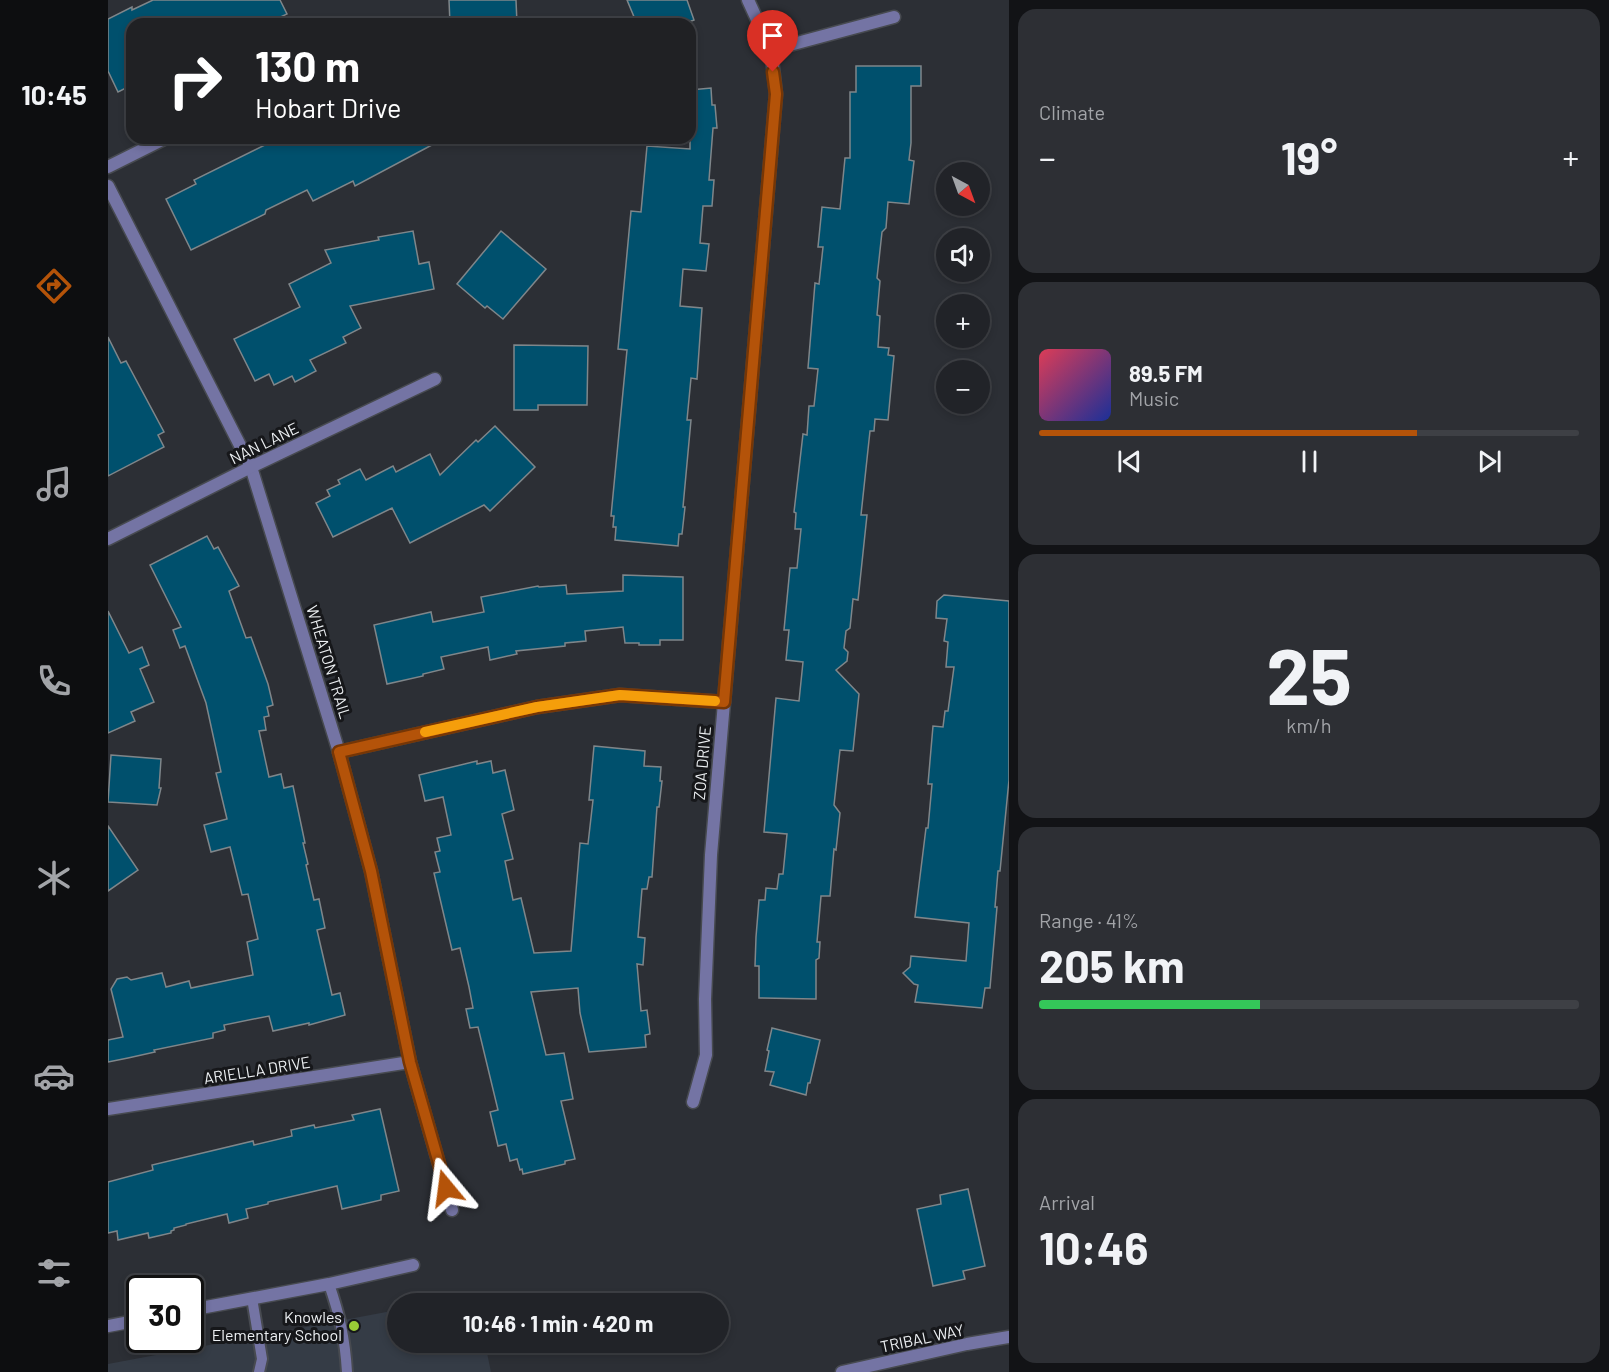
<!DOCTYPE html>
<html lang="en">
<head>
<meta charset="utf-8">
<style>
	body { margin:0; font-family:Barlow,sans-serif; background:#2d2f34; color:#f1f3f6; height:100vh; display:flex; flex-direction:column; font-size:22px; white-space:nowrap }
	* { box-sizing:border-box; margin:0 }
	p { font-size:20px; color:#a2a4a8 }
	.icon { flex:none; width:33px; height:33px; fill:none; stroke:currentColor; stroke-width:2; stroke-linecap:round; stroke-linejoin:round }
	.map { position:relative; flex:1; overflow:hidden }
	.panel { display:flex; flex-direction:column; gap:9px; padding:9px; background:#121316; width:600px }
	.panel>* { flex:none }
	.top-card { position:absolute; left:18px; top:18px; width:570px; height:126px; border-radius:18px; box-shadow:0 3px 9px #0003,0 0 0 2px #3e4045; background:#202124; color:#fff; overflow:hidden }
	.needle { width:39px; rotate:139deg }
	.controls { position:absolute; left:828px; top:162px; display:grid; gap:12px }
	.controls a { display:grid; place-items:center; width:54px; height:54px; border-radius:50%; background:#212328; box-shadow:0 3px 9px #0003,0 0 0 2px #3e4045; font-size:30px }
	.speed { position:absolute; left:18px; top:1275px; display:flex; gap:12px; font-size:30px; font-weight:700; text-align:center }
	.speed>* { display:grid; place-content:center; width:78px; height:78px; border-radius:50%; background:#212328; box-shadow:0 3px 9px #0003,0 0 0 2px #3e4045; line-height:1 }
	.speed .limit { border:3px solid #111; border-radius:9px; background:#fff; color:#111 }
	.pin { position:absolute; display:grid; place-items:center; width:51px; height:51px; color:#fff; margin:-62px -26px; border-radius:50% 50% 50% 0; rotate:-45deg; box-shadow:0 0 6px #0007 }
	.pin .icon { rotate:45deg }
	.me { position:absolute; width:66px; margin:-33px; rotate:344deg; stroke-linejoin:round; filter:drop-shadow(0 0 4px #0008) }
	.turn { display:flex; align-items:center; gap:21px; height:126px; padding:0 30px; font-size:27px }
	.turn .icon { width:78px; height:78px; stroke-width:2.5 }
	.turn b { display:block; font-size:42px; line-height:51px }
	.big { font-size:45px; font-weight:700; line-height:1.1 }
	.panel .tile { flex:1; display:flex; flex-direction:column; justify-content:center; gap:9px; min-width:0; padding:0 21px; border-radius:18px; background:#2d2f34 }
	.panel .dial { align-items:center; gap:0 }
	.dial b { font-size:78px; line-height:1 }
	.song { display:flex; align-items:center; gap:18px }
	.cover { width:72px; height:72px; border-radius:9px; background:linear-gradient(135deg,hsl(350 70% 55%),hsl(230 70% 35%)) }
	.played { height:6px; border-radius:3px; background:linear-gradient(90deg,#b45309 70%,#3e4045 70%) }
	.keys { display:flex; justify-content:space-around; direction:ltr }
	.heat { display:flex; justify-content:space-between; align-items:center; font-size:33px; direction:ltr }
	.charge { height:9px; border-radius:4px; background:linear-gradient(90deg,#34c759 41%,#3e4045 0) }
	.trip { position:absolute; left:279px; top:1293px; width:342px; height:60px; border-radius:30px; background:#212328; box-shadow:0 3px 9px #0003,0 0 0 2px #3e4045; font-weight:700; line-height:60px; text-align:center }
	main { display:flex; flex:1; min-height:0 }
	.tab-bar { display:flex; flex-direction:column; width:108px; justify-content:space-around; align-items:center; background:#0d0e10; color:#a2a4a8 }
	.tab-bar .icon { width:42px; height:42px }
	.tab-bar .on { color:#b45309 }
	.tab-bar b { font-size:27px; color:#f1f3f6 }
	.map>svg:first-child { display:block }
</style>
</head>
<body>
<main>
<nav class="tab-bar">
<b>10:45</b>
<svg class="icon on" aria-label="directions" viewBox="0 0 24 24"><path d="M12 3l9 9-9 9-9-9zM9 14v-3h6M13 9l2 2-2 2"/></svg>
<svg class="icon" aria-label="music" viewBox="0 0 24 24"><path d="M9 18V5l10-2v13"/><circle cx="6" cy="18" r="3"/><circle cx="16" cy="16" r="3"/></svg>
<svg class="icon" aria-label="phone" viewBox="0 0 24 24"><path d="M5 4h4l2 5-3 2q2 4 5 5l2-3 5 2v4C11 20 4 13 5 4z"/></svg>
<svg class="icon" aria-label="climate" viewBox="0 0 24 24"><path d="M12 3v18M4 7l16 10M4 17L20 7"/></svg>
<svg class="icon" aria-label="car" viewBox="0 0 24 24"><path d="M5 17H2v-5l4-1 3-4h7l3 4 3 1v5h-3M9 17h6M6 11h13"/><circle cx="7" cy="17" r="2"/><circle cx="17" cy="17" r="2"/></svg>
<svg class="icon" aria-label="filters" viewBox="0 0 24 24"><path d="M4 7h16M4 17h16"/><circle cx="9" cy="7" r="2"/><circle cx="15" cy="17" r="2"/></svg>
</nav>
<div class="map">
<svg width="901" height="1372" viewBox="0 0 901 1372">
	<rect width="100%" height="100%" fill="#2c2f35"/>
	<polygon fill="#353c46" points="289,1310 290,1342 377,1343 383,1372 0,1372 0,1364"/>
	<g fill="#00506d" stroke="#7f868a" stroke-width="1.5">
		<polygon points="45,0 172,0 179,14 158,24 24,24 24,85 10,92 0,71 0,19 24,7 24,10"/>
		<polygon points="341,0 408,0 409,24 342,24"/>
		<polygon points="519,0 579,0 586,20 575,24 529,24"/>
		<polygon points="748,66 813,66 813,86 803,86 803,143 801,160 806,161 801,204 780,202 778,228 774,232 769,278 772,281 769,315 772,316 770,347 781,348 780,355 786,356 780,420 767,419 766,431 762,431 753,515 759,515 750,600 745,599 742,628 738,631 736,648 740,652 739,661 728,670 751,694 745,751 732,750 726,805 732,813 728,850 726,849 722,896 713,896 709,942 712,942 711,958 708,960 708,999 651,998 651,966 647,966 648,937 651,900 657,900 658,888 669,889 671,874 675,874 679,834 656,832 668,698 691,701 695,662 678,660 681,630 676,630 682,568 689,568 693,529 687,529 688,513 686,512 695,434 699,435 701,406 706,406 710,369 700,368 707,283 711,284 715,247 710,247 714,207 732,209 737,158 742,158 742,92 748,92"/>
		<polygon points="603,88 604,105 607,105 609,128 605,128 601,180 606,180 604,206 595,206 592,243 601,244 598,271 575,269 572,306 594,308 589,379 583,378 579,420 583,420 575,507 577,507 574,534 571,534 570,546 507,540 508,527 505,527 506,516 503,516 519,350 510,349 523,211 533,212 539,146 582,149 582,90"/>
		<polygon points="171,138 337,138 247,186 245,181 205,201 199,190 158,210 157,214 83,250 58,199 88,184 86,180"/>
		<polygon points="305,231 311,264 321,262 326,289 242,306 253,328 235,337 238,343 202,360 208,371 187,382 184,376 166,385 161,374 147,381 126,339 192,307 181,284 223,263 217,250 271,240 270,237"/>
		<polygon points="393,231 438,269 395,319 379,306 377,308 349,284"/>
		<polygon points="0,337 13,363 18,361 56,432 50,435 56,447 0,476"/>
		<polygon points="406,345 480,346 479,405 430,405 430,410 406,410"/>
		<polygon points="387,426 427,467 382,511 376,505 302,543 284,508 225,537 208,503 222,496 219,490 232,484 230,480 252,469 258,480 285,466 288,472 322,454 332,475 368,440 370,442"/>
		<polygon points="99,536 106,549 110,547 131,586 121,591 138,638 143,637 160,684 165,705 159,707 161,716 156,717 158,730 151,731 161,777 173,774 176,788 185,786 197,843 195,843 200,864 198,865 206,900 211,899 217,928 209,930 224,995 232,993 237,1015 201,1025 201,1023 165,1031 161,1016 116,1025 117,1030 105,1033 105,1038 46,1050 47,1052 20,1058 0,1062 0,1040 15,1037 3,989 9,979 19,977 23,980 54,973 58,987 81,981 83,988 145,975 139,942 150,939 140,894 134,895 122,847 103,852 96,825 119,819 108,773 113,772 98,703 77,646 72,648 65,630 73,627 42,565"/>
		<polygon points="515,575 575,577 575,640 552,640 552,645 531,645 531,643 517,643 515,627 477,631 478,641 457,643 457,646 408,651 409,654 382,660 380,647 333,657 336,669 315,674 315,676 279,684 266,625 323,612 325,622 376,612 373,597 430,586 431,587 458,585 459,594 515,591"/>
		<polygon points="836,595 901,601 901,780 892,871 890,871 887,907 889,907 882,988 877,988 874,1008 807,1002 810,985 806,984 795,973 802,967 803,956 858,961 861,923 807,917 818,828 820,828 824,784 820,784 825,726 835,727 837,711 840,711 846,667 838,667 840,642 836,641 839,619 828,618 829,601"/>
		<polygon points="0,611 21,653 34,647 41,665 32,669 46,702 23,712 27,721 0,733"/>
		<polygon points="486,746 537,751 536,766 553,767 552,781 554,781 551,807 549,807 544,877 541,877 539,889 534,889 530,937 537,938 535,965 529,964 533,1011 539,1010 542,1034 537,1035 538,1047 481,1052 472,1013 470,988 423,992 438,1055 456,1053 465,1099 453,1101 467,1159 457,1161 457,1164 415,1174 414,1169 412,1170 409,1159 402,1161 398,1144 390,1146 382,1112 390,1110 370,1027 362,1028 358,1009 365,1008 361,987 352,948 344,950 326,873 332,872 327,852 332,851 329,838 343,835 335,797 317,801 311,775 369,761 369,764 383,761 385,773 397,770 406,810 394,814 405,859 397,861 405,900 413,898 426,953 463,951 472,843 480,844 485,800 481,800"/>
		<polygon points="3,755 53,759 51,788 53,788 49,805 0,802"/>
		<polygon points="0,826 30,870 0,891"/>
		<polygon points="664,1028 712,1040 702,1083 700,1083 698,1095 662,1085 666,1072 657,1071 661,1051 659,1050"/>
		<polygon points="272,1109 291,1191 273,1195 273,1200 234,1209 229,1186 160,1202 160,1204 138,1209 140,1218 121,1223 119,1214 78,1224 78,1225 66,1228 66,1230 63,1231 63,1233 41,1238 40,1233 10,1240 9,1231 0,1233 0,1182 45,1170 44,1165 145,1141 146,1145 184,1136 183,1130 206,1125 207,1128 246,1120 244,1115"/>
		<polygon points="860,1189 877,1266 855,1271 857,1279 825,1286 809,1209 833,1204 832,1195"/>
	</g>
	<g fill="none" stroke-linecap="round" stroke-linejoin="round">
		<g stroke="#474a50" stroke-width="14">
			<g id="service">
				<path d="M221,1284C232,1316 237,1339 239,1372"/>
				<polyline points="144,1298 154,1359 151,1372"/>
			</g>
		</g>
		<g stroke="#474a50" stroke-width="15">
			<g id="minor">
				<polyline points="663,50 786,17"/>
				<polyline points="0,167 58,138"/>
				<polyline points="0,186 143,467 231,752 263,871 302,1062 344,1210"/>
				<polyline points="0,539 143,467 327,379"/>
				<polyline points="231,752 429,707 512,695 616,702"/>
				<polyline points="585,1102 598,1055 597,999 603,855 668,94 663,50 640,0"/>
				<polyline points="0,1109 302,1062"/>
				<polyline points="82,1310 221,1284 305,1265"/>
				<polyline points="0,1326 32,1320"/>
				<polyline points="734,1372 859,1344 901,1337"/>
			</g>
		</g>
		<use href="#service" stroke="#7474a4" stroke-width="10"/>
		<use href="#minor" stroke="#7474a4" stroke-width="12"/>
	</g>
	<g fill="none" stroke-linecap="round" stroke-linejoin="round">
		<g stroke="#753606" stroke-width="15">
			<polyline id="route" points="338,1188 302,1062 263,871 231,752 429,707 512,695 616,702 668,94 665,72"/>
		</g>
		<use href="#route" stroke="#b45309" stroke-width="10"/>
		<polyline stroke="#f59e0b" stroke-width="10" points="317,732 429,707 512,695 607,701"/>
	</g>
	<circle fill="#99cb36" stroke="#16171a" stroke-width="2" cx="246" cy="1326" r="6"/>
	<g text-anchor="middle" stroke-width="6" stroke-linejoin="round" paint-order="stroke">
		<g font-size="16" fill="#edf0f3" stroke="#16171a">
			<text transform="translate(156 443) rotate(-26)" y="6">NAN LANE</text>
			<text transform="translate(221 662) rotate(73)" y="6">WHEATON TRAIL</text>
			<text transform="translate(594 763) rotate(-85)" y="6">ZOA DRIVE</text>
			<text transform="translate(149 1070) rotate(-9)" y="6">ARIELLA DRIVE</text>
			<text transform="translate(814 1338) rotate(-12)" y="6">TRIBAL WAY</text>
		</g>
		<g font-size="16" fill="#edf0f3" stroke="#16171a" text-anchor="end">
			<text x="234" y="1323">Knowles<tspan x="234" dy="18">Elementary School</tspan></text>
		</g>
	</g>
</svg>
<div class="controls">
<a><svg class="needle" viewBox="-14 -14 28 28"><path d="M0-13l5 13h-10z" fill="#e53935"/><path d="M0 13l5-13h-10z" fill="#a2a4a8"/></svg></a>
<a><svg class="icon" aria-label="sound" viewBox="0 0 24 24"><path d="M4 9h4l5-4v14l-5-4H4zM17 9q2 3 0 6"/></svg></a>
<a>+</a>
<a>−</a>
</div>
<div class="speed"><div class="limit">30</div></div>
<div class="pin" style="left:665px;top:72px;background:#d93025"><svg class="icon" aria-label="arrive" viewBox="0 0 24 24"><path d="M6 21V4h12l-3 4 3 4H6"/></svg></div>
<svg class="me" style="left:338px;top:1188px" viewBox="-20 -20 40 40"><path d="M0-17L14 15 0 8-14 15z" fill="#b45309" stroke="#fff" stroke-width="4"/></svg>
<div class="trip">10:46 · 1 min · 420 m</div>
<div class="top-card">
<div class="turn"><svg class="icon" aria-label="right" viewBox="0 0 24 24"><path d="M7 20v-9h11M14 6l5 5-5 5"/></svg><div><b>130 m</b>Hobart Drive</div></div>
</div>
</div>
<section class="panel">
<div class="tile"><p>Climate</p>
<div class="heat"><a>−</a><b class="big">19°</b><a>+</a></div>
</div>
<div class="tile">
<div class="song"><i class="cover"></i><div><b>89.5 FM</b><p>Music</p></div></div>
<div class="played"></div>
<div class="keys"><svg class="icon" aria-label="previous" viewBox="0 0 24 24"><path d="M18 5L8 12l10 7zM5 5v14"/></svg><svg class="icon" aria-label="pause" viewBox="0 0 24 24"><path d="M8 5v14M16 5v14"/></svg><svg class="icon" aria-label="next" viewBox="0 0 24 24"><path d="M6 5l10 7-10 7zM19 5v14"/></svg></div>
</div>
<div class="tile dial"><b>25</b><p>km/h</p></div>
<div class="tile"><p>Range · 41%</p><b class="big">205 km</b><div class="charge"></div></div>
<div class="tile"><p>Arrival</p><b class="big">10:46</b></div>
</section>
</main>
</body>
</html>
